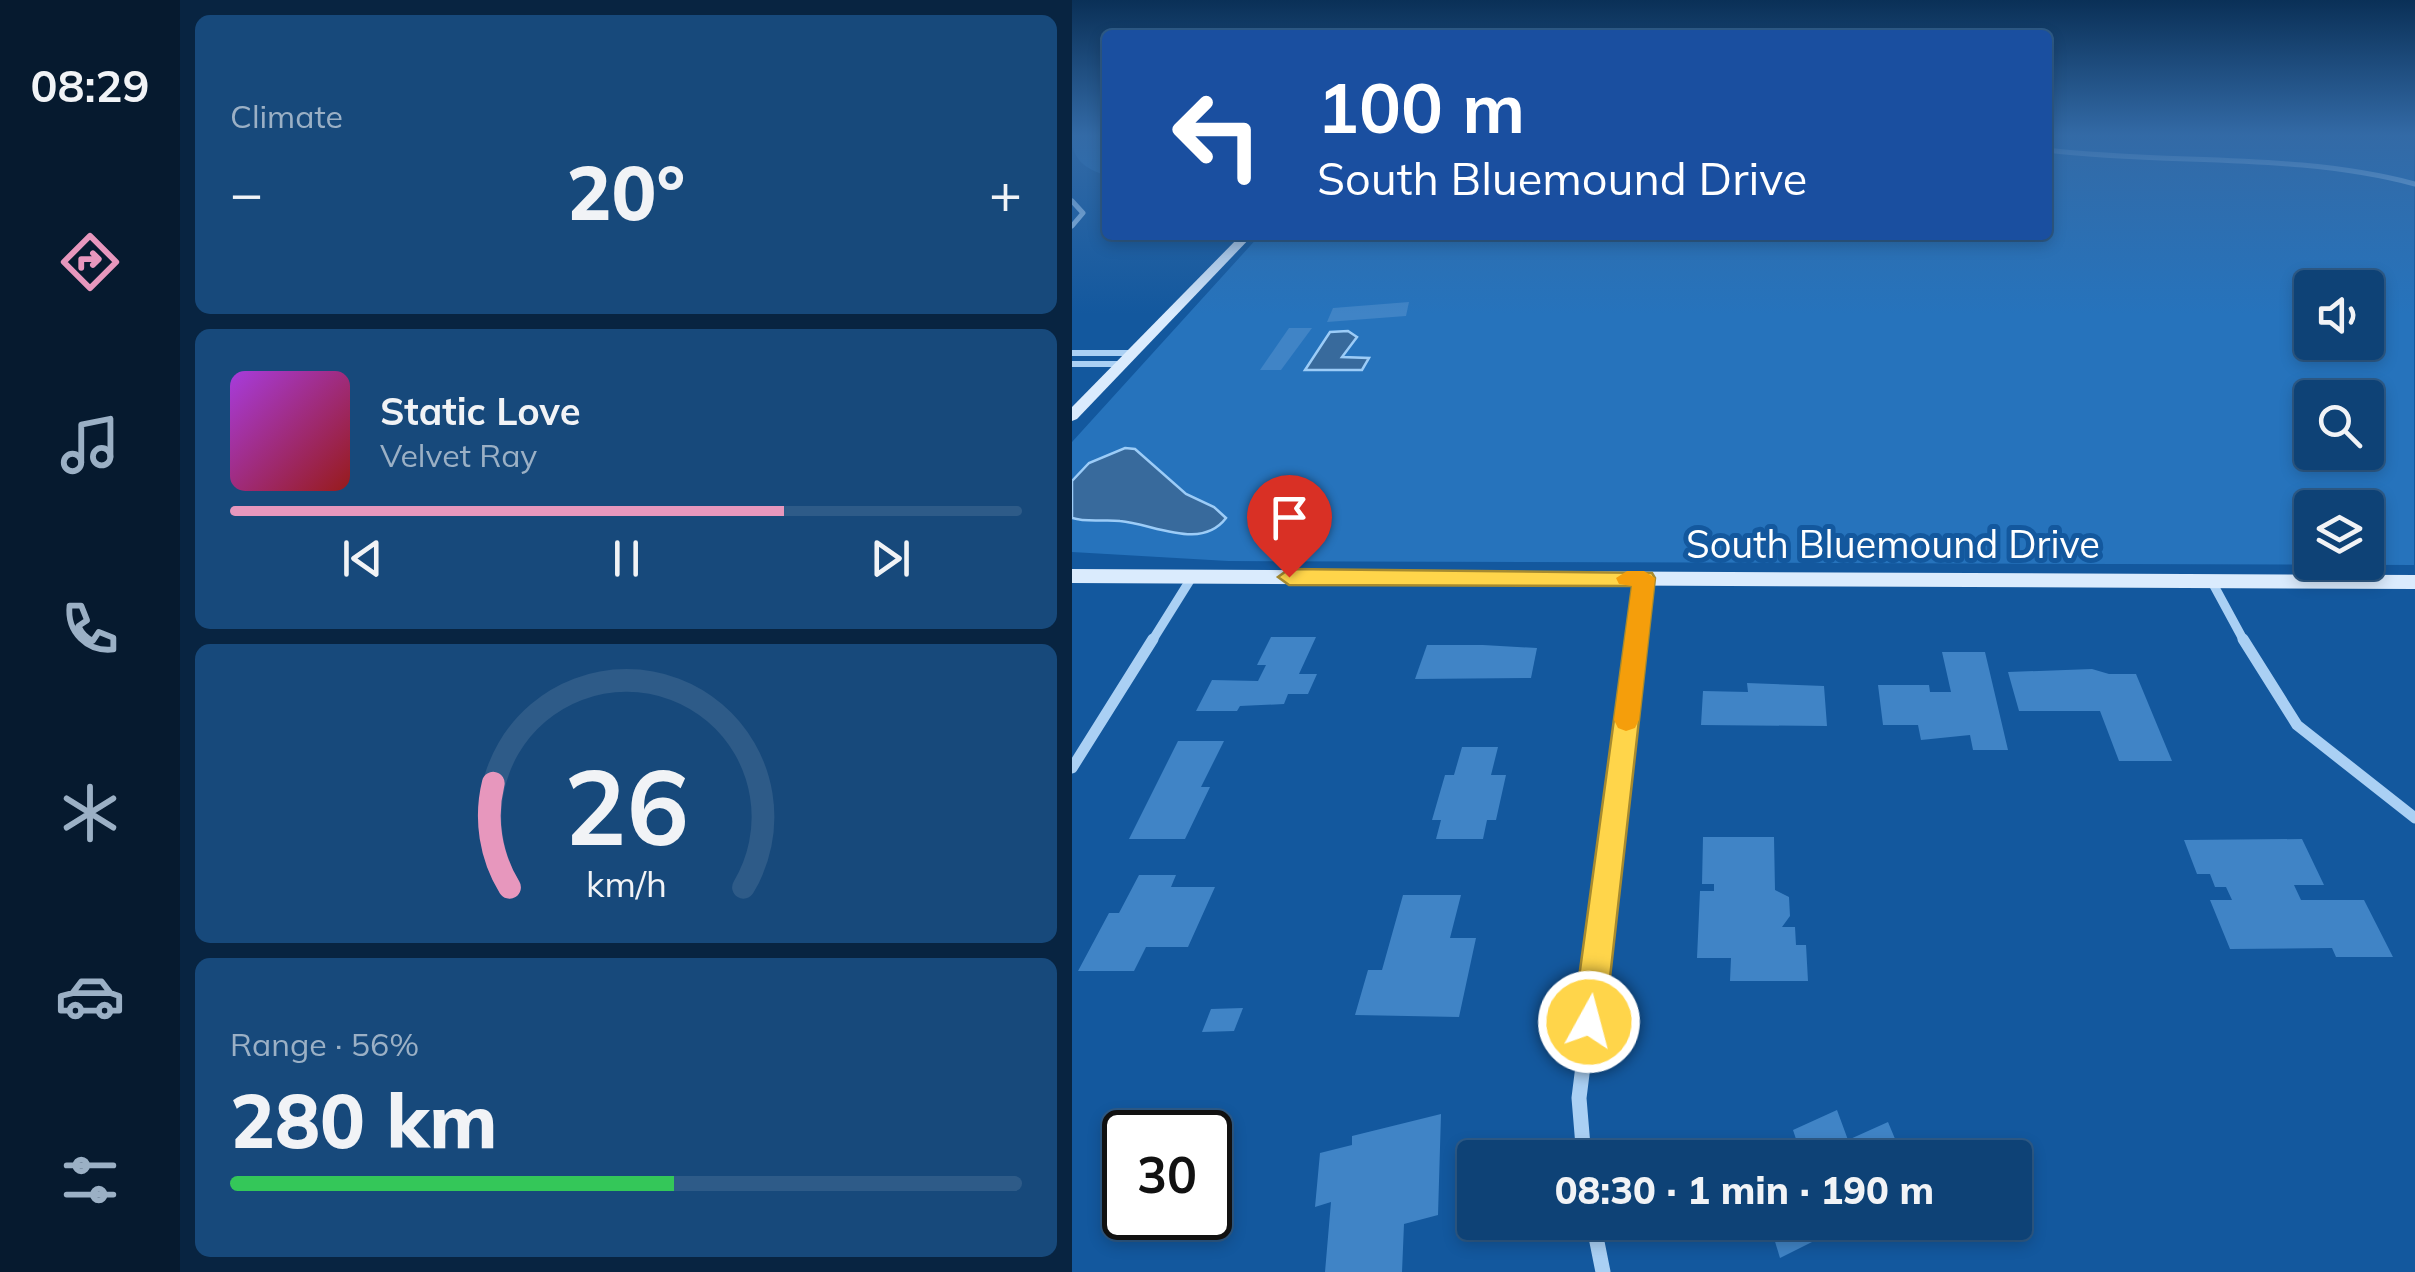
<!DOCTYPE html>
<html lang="en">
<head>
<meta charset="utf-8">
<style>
	body { margin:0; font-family:Mulish,sans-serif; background:#17497b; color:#f1f3f6; height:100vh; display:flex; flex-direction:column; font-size:38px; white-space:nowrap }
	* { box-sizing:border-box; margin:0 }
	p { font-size:32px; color:#9bb0c5 }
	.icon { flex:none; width:55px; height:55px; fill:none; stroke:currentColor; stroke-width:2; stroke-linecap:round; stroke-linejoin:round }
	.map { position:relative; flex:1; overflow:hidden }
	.details { display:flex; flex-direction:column; gap:15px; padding:15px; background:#082441; width:892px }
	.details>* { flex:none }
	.top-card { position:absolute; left:30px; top:30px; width:950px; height:210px; border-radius:10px; box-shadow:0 5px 15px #0003,0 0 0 2px #2e5b88; background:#1a4fa0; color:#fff; overflow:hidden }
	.buttons { position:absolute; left:1222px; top:270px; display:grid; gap:20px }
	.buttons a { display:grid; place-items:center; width:90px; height:90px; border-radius:10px; background:#0e4276; box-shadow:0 5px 15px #0003,0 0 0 2px #2e5b88; font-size:50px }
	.speed { position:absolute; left:30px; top:1110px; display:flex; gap:20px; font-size:50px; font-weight:700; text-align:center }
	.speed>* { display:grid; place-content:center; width:130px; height:130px; border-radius:50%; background:#0e4276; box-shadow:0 5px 15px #0003,0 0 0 2px #2e5b88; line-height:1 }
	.speed .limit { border:5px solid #111; border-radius:15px; background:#fff; color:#111 }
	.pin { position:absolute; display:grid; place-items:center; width:85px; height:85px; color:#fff; margin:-102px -42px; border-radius:50% 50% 50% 0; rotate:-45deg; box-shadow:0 0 10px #0007 }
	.pin .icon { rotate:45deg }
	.me { position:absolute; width:110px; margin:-55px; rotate:7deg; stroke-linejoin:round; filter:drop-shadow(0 0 8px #0008) }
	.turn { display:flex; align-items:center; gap:35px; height:210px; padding:0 50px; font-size:45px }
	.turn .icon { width:130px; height:130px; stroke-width:2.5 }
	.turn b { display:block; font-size:70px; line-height:85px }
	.big { font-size:75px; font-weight:800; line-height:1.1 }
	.details .card { flex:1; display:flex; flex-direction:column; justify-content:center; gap:15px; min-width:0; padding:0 35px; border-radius:15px; background:#17497b }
	.details .dial { align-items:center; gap:0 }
	.dial svg { height:260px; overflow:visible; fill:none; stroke:#2e5b88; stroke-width:7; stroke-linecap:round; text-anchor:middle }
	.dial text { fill:#f1f3f6; stroke:none }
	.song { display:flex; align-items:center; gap:30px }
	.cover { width:120px; height:120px; border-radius:15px; background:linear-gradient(135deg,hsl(280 70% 55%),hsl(0 70% 35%)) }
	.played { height:10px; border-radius:5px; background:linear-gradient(90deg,#e797bd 70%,#2e5b88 70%) }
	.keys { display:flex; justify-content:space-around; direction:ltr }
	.heat { display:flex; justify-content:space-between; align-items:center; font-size:55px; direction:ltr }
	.charge { height:15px; border-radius:8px; background:linear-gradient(90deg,#34c759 56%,#2e5b88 0) }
	.trip { position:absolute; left:385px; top:1140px; width:575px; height:100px; border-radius:10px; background:#0e4276; box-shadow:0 5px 15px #0003,0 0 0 2px #2e5b88; font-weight:800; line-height:100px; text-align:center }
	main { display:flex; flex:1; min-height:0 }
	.menu { display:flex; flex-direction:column; width:180px; justify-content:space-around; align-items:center; background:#061a2f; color:#9bb0c5 }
	.menu .icon { width:70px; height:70px }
	.menu .selected { color:#e797bd }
	.menu b { font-size:45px; color:#f1f3f6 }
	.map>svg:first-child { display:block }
</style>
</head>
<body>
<main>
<nav class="menu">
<b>08:29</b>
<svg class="icon selected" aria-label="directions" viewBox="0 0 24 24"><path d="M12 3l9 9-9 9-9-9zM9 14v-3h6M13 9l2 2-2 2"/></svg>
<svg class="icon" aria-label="music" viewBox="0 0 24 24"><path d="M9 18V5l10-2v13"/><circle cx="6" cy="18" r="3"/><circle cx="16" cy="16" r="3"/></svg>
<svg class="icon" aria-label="phone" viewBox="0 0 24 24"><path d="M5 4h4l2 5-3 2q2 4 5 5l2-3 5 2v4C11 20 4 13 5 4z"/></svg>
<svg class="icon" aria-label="climate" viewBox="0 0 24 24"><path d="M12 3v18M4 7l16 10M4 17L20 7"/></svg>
<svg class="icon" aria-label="car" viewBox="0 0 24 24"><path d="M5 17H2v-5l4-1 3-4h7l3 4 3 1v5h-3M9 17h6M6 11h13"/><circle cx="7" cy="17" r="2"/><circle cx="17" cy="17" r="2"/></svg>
<svg class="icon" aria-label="filters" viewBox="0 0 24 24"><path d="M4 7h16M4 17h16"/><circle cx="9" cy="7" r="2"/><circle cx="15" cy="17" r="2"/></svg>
</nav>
<section class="details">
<div class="card"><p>Climate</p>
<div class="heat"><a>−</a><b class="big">20°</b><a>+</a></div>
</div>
<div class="card">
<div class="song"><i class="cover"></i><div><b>Static Love</b><p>Velvet Ray</p></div></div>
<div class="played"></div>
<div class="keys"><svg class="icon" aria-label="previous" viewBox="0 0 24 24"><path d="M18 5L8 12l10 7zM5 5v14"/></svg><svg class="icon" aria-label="pause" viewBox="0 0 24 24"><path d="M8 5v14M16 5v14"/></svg><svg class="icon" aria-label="next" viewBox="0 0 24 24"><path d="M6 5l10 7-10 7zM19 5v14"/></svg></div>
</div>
<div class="card dial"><svg viewBox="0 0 100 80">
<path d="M14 69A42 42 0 1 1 86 69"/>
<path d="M14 69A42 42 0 0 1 9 37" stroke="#e797bd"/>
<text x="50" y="56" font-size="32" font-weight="700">26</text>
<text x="50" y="72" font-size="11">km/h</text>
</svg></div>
<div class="card"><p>Range · 56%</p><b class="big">280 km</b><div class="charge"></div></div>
</section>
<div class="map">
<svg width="1343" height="1272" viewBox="0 0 1343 1272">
	<rect width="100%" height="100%" fill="#13589e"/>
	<g fill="#2673bc" fill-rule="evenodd">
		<path d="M0,136H35V176C13,168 0,161 0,136Z"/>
		<path d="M975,136H1342V565L156,561L0,552V442L188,235H975ZM1240,288H1295V342H1240ZM1240,398H1295V452H1240ZM1240,508H1295V562H1240Z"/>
	</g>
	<g fill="#386a9c" stroke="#9cccf7" stroke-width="2.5">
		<polygon points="276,331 285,337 270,357 297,358 290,370 233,370 258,332"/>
		<path d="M53,448L63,449L114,494L142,507L154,518C129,551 82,524 48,521C32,519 16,523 0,518V481L17,463Z"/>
	</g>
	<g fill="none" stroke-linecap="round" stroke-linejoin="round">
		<path stroke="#9cccf7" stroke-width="5" d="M975,150C1098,165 1222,152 1343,184"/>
	</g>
	<g fill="#4084c6">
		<polygon points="337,302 334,316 255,322 261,308"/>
		<polygon points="217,328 240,328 209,370 188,370"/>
		<polygon points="199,637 244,637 227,674 245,674 236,694 216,694 212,704 168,706 165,711 124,711 140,680 186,681 194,665 185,665"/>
		<polygon points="355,645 411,645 465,648 459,678 343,679"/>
		<polygon points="870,652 913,652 936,750 901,750 898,735 849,740 846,725 811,725 806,685 857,685 858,692 879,692"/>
		<polygon points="1020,669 1037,674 1064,674 1100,761 1047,761 1028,711 947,711 936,672"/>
		<polygon points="675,683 752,686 755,726 629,725 631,691 676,692"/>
		<polygon points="106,741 152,741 129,787 138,787 113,839 57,839"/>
		<polygon points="390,747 426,747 419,775 434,775 424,820 415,820 411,839 364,839 369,820 360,820 373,775 382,775"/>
		<polygon points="631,837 702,837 703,890 717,897 718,916 710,927 723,927 724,945 734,945 736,981 658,981 659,958 625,958 628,891 642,891 642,884 630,884"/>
		<polygon points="1230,839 1252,885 1222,885 1229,900 1292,900 1321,957 1264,957 1260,948 1158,949 1138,900 1160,900 1154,887 1143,887 1138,874 1125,874 1112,840"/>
		<polygon points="67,875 104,875 99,887 143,887 116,947 74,947 62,971 6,971 37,913 47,913"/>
		<polygon points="331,895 389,895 378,938 404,938 387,1017 283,1015 296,970 310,970"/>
		<polygon points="171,1008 162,1031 130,1032 139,1009"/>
		<polygon points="765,1110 776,1140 816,1122 831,1158 714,1158 728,1151 721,1130"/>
		<polygon points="369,1114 366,1215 332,1224 330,1272 253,1272 259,1202 243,1207 248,1153 280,1145 280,1136"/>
		<polygon points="697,1222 780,1222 708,1258"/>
	</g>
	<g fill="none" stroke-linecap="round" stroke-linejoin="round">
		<polyline stroke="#aad0f4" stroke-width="5" points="0,201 11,213 0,226"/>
		<g stroke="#aad0f4" stroke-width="6">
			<polyline points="0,353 60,353"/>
			<polyline points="0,364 49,364"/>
		</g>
		<g stroke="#aad0f4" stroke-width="9">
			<polyline points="1140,582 1172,641"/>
			<polyline points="80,641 120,577"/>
			<polyline points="564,641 572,579"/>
		</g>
		<g stroke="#aad0f4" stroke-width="11">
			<polyline points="1171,639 1225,725 1343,818"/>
			<polyline points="0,768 81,639"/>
			<polyline points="530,917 565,639"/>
		</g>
		<g stroke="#aad0f4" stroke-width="15">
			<polyline points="512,1158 507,1098 530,914"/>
			<polyline points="521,1222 531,1272"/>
		</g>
		<g fill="#daebfd" fill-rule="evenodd">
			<polygon points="169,235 181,235 5,419 0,421 0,407"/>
			<polygon points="0,569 1343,575 1343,589 0,583"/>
		</g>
	</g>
	<linearGradient id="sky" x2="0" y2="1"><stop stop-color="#0a3057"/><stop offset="0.43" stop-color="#336aa6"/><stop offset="1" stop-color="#336aa6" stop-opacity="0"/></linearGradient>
	<rect width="1343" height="314" fill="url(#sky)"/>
	<polygon fill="#ffd54a" stroke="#a68a30" stroke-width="2.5" points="217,569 580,573 583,578 533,1022 528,1033 517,1038 505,1033 501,1022 560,586 217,585 206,577"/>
	<polygon fill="#f59e0b" points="555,571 572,571 583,578 567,720 563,728 554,731 546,728 542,720 560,586 547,584 544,578"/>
	<g text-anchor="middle" stroke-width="10" stroke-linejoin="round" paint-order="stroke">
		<g font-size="38" fill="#fff" stroke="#13589e">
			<text x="821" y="558">South Bluemound Drive</text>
		</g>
	</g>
</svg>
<div class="buttons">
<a><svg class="icon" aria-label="sound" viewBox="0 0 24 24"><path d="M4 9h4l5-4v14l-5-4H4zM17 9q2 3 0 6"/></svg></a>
<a><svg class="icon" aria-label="search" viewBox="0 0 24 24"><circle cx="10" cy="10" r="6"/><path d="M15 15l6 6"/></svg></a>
<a><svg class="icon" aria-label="layers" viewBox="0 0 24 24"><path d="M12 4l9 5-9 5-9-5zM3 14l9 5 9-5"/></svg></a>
</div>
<div class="speed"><div class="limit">30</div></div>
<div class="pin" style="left:217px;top:577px;background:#d93025"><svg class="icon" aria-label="arrive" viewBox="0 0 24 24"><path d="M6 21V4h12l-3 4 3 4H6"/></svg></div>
<svg class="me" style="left:517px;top:1022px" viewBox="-20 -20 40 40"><circle r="17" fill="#ffd54a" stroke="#fff" stroke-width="3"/><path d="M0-11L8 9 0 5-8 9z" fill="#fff"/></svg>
<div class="trip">08:30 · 1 min · 190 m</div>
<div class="top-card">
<div class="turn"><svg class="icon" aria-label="left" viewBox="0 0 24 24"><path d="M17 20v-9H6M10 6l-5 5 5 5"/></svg><div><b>100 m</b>South Bluemound Drive</div></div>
</div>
</div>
</main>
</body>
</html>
